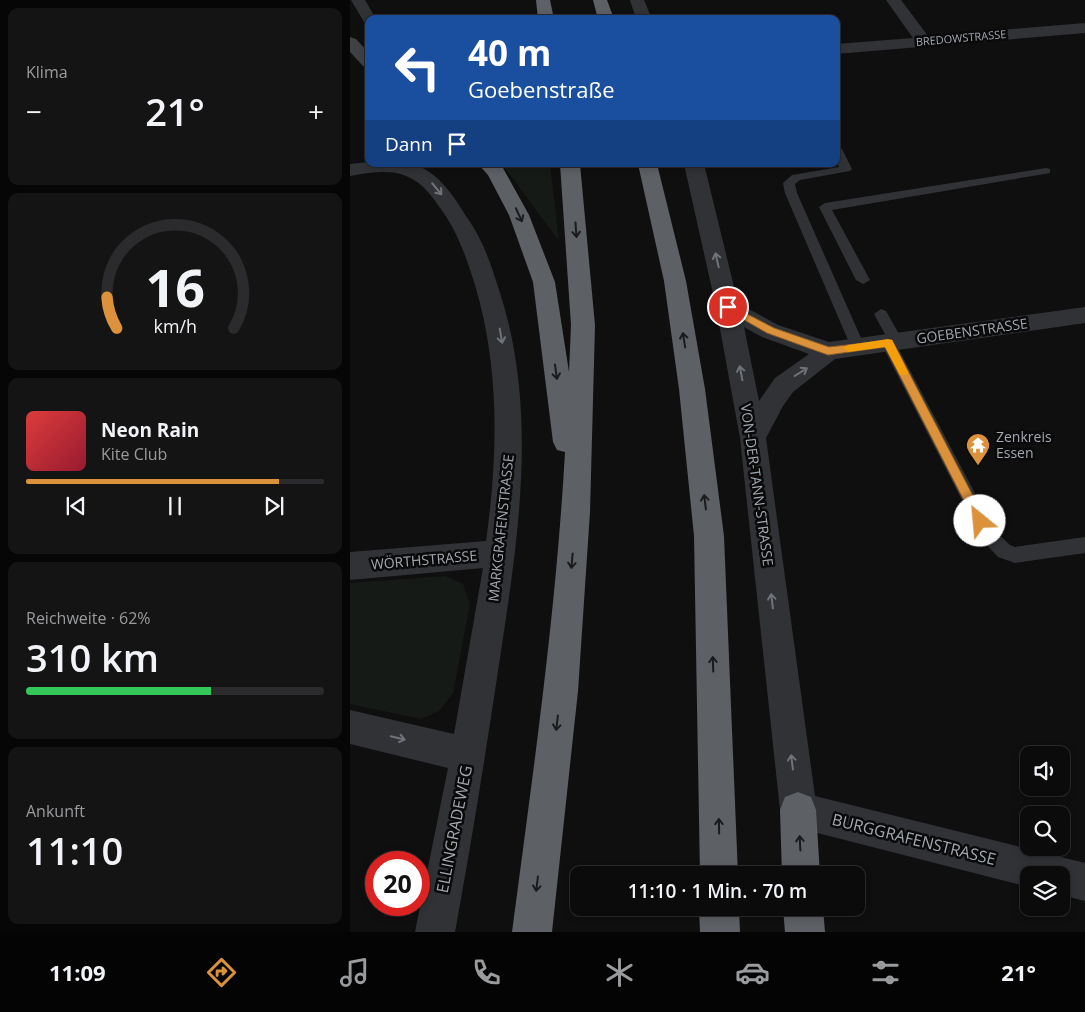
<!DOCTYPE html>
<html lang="de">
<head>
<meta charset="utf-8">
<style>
	body { margin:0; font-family:"Open Sans",sans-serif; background:#141415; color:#f1f3f6; height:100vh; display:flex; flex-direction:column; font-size:19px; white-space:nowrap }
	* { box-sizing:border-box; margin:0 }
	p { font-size:16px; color:#9a9b9d }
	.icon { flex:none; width:28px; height:28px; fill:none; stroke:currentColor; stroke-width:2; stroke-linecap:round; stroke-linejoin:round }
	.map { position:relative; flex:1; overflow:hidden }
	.sheet { display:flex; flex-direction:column; gap:8px; padding:8px; background:#060607; width:350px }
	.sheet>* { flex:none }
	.top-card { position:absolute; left:15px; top:15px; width:475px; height:152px; border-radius:10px; box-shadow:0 2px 8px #0003,0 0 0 1px #2b2b2d; background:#1a4fa0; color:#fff; overflow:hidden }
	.fabs { position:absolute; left:670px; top:746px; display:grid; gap:10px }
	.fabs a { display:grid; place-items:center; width:50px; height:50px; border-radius:10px; background:#0b0b0c; box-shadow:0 2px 8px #0003,0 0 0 1px #2b2b2d; font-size:25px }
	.speed { position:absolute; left:15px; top:851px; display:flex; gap:10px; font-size:25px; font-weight:700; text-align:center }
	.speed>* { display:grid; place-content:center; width:65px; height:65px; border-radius:50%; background:#0b0b0c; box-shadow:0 2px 8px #0003,0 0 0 1px #2b2b2d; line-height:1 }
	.speed .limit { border:8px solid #d22; background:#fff; color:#111 }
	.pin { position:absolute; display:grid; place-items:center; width:42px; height:42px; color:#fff; margin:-21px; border:2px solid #fff; border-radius:50%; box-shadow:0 1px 5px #0007 }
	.me { position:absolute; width:55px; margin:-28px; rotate:332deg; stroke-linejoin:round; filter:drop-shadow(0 0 4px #0008) }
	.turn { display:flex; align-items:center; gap:18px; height:105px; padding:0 20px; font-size:22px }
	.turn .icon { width:65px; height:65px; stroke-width:2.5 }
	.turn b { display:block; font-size:35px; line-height:42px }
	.then { display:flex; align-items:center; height:48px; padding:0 20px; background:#0003; gap:10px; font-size:19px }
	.big { font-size:38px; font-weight:600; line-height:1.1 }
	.sheet .card { flex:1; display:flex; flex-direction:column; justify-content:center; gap:8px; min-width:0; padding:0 18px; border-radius:10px; background:#141415 }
	.sheet .dial { align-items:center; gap:0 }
	.dial svg { height:130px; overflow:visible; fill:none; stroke:#2b2b2d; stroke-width:7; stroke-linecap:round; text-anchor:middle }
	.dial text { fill:#f1f3f6; stroke:none }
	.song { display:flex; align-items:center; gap:15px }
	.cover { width:60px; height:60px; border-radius:8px; background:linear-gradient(135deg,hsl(0 70% 55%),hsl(350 70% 35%)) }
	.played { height:5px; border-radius:2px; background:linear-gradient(90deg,#dc923b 85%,#2b2b2d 85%) }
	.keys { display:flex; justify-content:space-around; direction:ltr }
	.heat { display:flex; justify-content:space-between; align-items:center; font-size:28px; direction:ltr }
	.charge { height:8px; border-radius:4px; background:linear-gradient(90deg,#34c759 62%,#2b2b2d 0) }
	.trip { position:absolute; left:220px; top:866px; width:295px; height:50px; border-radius:10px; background:#0b0b0c; box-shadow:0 2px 8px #0003,0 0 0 1px #2b2b2d; font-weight:600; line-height:50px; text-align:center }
	.tab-bar { display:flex; height:80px; justify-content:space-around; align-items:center; background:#040405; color:#9a9b9d }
	.tab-bar .icon { width:35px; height:35px }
	.tab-bar .active { color:#dc923b }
	.tab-bar b { font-size:22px; color:#f1f3f6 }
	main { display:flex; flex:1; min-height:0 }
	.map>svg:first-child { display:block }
</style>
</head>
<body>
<main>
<section class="sheet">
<div class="card"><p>Klima</p>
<div class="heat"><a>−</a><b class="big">21°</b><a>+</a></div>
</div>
<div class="card dial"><svg viewBox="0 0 100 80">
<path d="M14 69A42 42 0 1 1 86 69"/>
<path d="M14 69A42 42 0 0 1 8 50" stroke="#dc923b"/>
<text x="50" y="56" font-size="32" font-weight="700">16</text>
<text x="50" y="72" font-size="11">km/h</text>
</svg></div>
<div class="card">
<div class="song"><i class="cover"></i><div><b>Neon Rain</b><p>Kite Club</p></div></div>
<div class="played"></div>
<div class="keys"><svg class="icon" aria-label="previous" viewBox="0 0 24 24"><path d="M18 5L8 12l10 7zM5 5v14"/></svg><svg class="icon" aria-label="pause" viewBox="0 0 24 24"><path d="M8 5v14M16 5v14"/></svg><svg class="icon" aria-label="next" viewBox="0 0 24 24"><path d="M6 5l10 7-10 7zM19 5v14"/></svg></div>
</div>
<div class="card"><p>Reichweite · 62%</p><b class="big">310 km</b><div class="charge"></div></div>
<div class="card"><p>Ankunft</p><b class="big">11:10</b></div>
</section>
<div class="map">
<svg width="735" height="932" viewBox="0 0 735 932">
	<rect width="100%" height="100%" fill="#0f0f10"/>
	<g fill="#161a16">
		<polygon points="152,164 200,164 209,241"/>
		<polygon points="95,576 113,584 120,604 103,693 89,711 71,719 0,704 0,583"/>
	</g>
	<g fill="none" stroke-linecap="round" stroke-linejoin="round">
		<g fill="#303235" fill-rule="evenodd">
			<polygon points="486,146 492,149 502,169 500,171 450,180 445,184 447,193 515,347 513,351 503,351 501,347 435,193 433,183 442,175 489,167 486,161"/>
			<polygon points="696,168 700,169 700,173 482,210 520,280 513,284 506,280 469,207 475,203"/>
			<polygon points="531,309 536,311 553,341 547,346 645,531 660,545 665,547 735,537 735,553 665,563 648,557 633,541 531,343 537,338 524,314"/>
		</g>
		<g fill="#303235" fill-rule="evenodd">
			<polygon points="1,0 15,0 26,19 19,19 19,24 14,22"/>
			<polygon points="280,0 294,0 302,19 286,19"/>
			<polygon points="536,0 551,0 578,36 735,23 735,33 486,54 486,44 563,38"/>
			<path d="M19,162V164C35,164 54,161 70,167C91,176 104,197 116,216C132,238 141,264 149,290C190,414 167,545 148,671C135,758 121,845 105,932H65L98,768L0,744V710L104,734L133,568L0,580V552L136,541C148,455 150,369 125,285C117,260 109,235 93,212C83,198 74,183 56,176C39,169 18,173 0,176V164Z"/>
			<path d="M334,164H354L388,303L428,325L479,342L735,307V323L485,359L443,392L433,406L416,438L465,796L735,863V901L711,895V875H679V887L448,828L435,823L430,810L390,438L366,307ZM394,327L412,337L459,354L425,378L409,401Z"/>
		</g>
		<polygon fill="#3f4144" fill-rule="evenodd" points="0,37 6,39 19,53 19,68 13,66 0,52"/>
		<g fill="#5d6065" fill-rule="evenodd">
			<polygon points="186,0 200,0 204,19 188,19"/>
			<polygon points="243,0 257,0 264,19 248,19"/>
			<path d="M128,164H148L153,168L179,215L205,282L219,372L221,325L210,164H230L245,325L240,512L228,691L202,932H162C183,773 206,613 215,452L207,450L203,442L183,282L159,215L138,175Z"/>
			<polygon points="288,164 307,164 336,281 355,389 374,536 388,875 350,875 344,536 329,389 314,281"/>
			<polygon points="448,792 461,797 466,810 470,875 432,875 430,810 435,797"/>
			<polygon points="349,908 389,908 390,932 350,932"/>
			<polygon points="433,908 473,908 475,932 435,932"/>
		</g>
	</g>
	<defs><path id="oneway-shaft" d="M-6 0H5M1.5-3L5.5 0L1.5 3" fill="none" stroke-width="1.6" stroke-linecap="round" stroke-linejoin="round" transform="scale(1.25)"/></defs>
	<g stroke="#6f7379">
		<use href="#oneway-shaft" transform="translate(87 189) rotate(50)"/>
		<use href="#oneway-shaft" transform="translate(367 260) rotate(-103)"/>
		<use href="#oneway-shaft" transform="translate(151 336) rotate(80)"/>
		<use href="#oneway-shaft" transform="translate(451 372) rotate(-32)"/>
		<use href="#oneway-shaft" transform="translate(391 373) rotate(-101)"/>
		<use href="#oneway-shaft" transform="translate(422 601) rotate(-97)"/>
		<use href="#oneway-shaft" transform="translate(48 738) rotate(13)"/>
		<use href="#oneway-shaft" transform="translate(442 762) rotate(-97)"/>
	</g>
	<g stroke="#1b1b1d">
		<use href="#oneway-shaft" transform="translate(169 215) rotate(65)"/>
		<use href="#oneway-shaft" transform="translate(226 230) rotate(86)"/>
		<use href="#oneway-shaft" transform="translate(334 340) rotate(-99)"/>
		<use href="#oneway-shaft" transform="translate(206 372) rotate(82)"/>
		<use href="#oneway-shaft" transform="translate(355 502) rotate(-97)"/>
		<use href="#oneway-shaft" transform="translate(222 561) rotate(95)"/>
		<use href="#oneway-shaft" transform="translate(363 664) rotate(-92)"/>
		<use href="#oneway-shaft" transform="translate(207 723) rotate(97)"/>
		<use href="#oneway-shaft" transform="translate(369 826) rotate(-91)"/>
		<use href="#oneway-shaft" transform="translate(450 843) rotate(-93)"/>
		<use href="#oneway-shaft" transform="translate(187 884) rotate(97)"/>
	</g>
	<polygon fill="#dc923b" stroke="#8f5f26" points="378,304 424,328 479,347 542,340 634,517 636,521 634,524 626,524 535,347 478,355 417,333 375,309 375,305"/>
	<polygon fill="#f59e0b" points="538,339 542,340 558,372 557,375 550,375 535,347 498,352 493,348 498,345"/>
	<defs>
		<g id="temple-pin" transform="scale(1.25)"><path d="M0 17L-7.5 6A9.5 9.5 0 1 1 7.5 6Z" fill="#dc923b" stroke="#0a0a0b"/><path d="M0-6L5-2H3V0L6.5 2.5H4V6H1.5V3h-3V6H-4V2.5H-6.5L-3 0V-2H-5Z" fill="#fff"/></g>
	</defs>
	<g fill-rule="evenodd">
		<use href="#temple-pin" x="628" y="445"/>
	</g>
	<g text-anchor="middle" stroke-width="5" stroke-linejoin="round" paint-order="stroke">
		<g font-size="11" fill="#a2a8b0" stroke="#0a0a0b">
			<text transform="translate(611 38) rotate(-5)" y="4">BREDOWSTRASSE</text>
		</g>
		<g font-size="14" fill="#a2a8b0" stroke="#0a0a0b">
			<text transform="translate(622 331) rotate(-8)" y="5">GOEBENSTRASSE</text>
			<text transform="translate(407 485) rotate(82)" y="5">VON-DER-TANN-STRASSE</text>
			<text transform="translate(151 528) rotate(-84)" y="5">MARKGRAFENSTRASSE</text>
			<text transform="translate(74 560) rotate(-5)" y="5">WÖRTHSTRASSE</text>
		</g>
		<g font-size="14" fill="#a2a8b0" stroke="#0a0a0b" text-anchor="start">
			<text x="646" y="442">Zenkreis<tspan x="646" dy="16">Essen</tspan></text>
		</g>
		<g font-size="16" fill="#a2a8b0" stroke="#0a0a0b">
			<text transform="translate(104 829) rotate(-79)" y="6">ELLINGRADEWEG</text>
			<text transform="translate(564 839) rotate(14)" y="6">BURGGRAFENSTRASSE</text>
		</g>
	</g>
</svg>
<div class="fabs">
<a><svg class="icon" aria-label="sound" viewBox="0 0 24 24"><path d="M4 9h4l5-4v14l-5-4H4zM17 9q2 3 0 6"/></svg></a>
<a><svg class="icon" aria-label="search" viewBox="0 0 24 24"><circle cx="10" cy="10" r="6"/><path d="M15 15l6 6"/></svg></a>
<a><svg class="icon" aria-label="layers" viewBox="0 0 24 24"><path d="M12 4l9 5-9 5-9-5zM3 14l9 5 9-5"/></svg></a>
</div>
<div class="speed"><div class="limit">20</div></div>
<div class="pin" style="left:378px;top:307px;background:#d93025"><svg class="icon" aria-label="arrive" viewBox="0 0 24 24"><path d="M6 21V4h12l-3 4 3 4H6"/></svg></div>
<svg class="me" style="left:630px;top:521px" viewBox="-20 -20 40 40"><circle r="19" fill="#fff"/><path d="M0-13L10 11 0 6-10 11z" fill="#dc923b"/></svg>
<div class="trip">11:10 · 1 Min. · 70 m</div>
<div class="top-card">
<div class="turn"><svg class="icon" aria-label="left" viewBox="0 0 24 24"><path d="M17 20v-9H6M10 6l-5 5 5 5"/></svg><div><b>40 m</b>Goebenstraße</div></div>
<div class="then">Dann<svg class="icon" aria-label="arrive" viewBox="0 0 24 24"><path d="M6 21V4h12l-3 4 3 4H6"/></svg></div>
</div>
</div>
</main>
<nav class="tab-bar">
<b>11:09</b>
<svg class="icon active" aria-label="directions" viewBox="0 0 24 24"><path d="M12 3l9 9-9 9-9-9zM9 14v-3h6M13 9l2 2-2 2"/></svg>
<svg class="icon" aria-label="music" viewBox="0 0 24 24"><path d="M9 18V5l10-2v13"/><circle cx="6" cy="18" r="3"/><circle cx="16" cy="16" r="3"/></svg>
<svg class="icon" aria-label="phone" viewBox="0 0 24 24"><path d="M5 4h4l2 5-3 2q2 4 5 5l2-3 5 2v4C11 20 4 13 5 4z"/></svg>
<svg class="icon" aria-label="climate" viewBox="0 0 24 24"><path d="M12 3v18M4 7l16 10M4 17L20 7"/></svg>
<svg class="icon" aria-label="car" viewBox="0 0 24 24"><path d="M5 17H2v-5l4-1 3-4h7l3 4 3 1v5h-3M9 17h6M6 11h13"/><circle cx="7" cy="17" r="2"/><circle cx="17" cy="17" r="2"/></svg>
<svg class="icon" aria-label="filters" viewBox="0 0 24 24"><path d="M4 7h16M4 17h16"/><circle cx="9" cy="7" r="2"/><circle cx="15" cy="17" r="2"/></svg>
<b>21°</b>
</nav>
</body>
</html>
